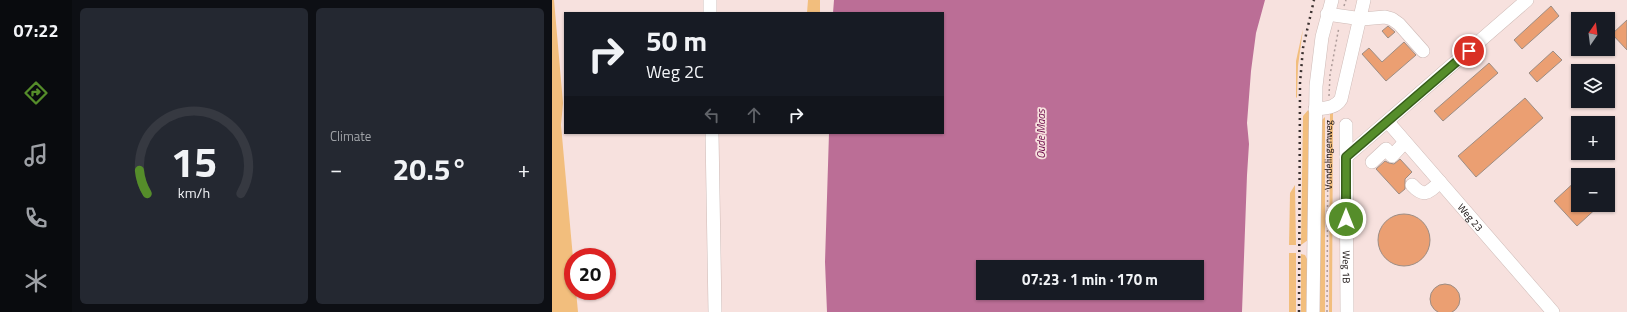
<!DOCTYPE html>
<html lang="en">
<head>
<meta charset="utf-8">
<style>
	body { margin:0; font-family:"Titillium Web",sans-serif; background:#242831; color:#f1f3f6; height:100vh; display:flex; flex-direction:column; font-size:15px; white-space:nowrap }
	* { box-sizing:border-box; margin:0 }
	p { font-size:13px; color:#9ea1a6 }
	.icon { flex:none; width:22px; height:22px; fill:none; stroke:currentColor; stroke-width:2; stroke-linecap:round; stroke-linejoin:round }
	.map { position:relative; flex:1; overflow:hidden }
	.details { display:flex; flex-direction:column; gap:8px; padding:8px; background:#0d0f14; width:480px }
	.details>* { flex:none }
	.banner { position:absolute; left:12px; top:12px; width:380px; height:122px; border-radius:0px; box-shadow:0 1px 3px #0004; background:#171b24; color:#f1f3f6; overflow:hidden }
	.needle { width:26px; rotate:14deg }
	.buttons { position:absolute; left:1019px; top:12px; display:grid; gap:8px }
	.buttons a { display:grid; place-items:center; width:44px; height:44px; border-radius:0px; background:#171b24; box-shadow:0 1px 3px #0004; font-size:20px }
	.speed { position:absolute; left:12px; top:248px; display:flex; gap:8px; font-size:20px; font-weight:700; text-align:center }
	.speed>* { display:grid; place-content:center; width:52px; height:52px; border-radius:50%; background:#171b24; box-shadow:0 1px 3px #0004; line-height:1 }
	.speed .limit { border:6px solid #d22; background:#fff; color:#111 }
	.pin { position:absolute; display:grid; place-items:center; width:34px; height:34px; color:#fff; margin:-17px; border:2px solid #fff; border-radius:50%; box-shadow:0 1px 4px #0007 }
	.me { position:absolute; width:44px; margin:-22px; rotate:0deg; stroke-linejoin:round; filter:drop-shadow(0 0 3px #0008) }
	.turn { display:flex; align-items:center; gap:14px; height:84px; padding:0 16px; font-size:18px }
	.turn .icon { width:52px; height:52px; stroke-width:2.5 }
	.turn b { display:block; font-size:28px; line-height:34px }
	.lanes { display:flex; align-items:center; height:38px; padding:0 16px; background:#0003; justify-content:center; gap:20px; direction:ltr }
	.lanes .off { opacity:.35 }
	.big { font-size:30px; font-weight:700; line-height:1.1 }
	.details .widget { flex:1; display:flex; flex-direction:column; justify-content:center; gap:6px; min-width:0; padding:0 14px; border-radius:6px; background:#242831 }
	.details .dial { align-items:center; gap:0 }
	.dial svg { height:104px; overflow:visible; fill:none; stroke:#363941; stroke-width:7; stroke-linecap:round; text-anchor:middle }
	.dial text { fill:#f1f3f6; stroke:none }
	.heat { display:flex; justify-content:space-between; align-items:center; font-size:22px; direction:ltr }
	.details .tiles { flex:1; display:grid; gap:8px; grid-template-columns:repeat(2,1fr) }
	.trip { position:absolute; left:424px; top:260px; width:228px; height:40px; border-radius:0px; background:#171b24; box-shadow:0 1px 3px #0004; font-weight:700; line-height:40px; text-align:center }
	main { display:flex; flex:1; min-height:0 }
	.menu { display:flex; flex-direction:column; width:72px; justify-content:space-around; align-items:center; background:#090b0e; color:#9ea1a6 }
	.menu .icon { width:28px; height:28px }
	.menu .current { color:#558d2a }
	.menu b { font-size:18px; color:#f1f3f6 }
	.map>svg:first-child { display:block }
</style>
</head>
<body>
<main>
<nav class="menu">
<b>07:22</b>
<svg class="icon current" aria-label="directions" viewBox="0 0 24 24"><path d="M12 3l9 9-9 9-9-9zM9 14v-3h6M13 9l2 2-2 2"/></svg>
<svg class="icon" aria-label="music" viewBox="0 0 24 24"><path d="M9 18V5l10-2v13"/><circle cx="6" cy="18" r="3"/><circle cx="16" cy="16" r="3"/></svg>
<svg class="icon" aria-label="phone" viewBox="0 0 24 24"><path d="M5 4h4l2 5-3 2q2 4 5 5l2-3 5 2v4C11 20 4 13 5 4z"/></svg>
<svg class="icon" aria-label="climate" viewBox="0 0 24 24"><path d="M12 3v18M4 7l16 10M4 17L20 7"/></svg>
</nav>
<section class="details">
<div class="tiles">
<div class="widget dial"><svg viewBox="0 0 100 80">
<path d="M14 69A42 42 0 1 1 86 69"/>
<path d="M14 69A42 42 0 0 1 8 51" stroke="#558d2a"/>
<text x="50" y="56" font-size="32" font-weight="700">15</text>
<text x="50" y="72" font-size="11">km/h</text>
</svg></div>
<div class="widget"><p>Climate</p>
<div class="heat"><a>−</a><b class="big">20.5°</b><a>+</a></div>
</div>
</div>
</section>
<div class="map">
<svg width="1075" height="312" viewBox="0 0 1075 312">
	<rect width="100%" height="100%" fill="#f7e1de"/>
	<g fill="#f2be7d">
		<polygon points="0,0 2,0 11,103 9,125 21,258 21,291 24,291 26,312 0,312"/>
		<polygon points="256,0 268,0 268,13 255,13"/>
		<polygon points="751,29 746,66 745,97 744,98 744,61"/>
		<polygon points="757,109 756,240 749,245 751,116"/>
		<polygon points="779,112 783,112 781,113 780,312 777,312 778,113"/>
		<polygon points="773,117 773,312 767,312 768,122"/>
		<polygon points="743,185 744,245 737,245 738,193"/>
		<rect x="737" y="253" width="7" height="59"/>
		<polygon points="749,254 753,255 755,259 756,312 749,312"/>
	</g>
	<path fill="#bb6e96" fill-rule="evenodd" d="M282,0H713L704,33L699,71L695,123L697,144L695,175L690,312H275L273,262L277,133H391V13H281ZM431,267H645V293H431Z"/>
	<g fill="#eb9f72" stroke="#9d8d84">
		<polygon points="999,6 1007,16 970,49 962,40"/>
		<polygon points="1075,20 1075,50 1060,34"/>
		<polygon points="836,26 843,32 836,38 830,31"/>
		<polygon points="852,42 864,55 834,81 810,54 817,48 830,62"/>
		<polygon points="1001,51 1010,60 985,82 977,73"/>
		<polygon points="937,63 946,73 891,121 882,111"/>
		<polygon points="973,98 991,118 924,177 906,156"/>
		<polygon points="848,159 860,172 853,179 853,189 847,194 824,169 833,161 837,163 842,164"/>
		<polygon points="1026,179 1026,205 1048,205 1025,226 1002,201"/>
		<circle cx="852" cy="240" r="26"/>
		<circle cx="893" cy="299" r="15"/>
	</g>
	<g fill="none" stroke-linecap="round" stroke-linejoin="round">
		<g stroke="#cebab6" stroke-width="14">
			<g id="minor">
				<polyline points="158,0 158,13"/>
				<polyline points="775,14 810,19 833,17 840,19 847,24 871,51"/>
				<path d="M763,109C773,108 784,108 789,99L812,0"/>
				<path id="s2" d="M836,122L1001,312"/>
				<path id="s3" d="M794,125L795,312"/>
				<polyline points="160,133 163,312"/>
				<polyline points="794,157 975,0"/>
				<polyline points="820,162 834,149 840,156 853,142"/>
				<path d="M860,185C872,198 876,193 888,182"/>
				<polyline points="761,312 764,86 770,37 780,0"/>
			</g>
		</g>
		<g stroke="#ad9b99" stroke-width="1.5" stroke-dasharray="2 3" stroke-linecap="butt">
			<polyline points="792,6 794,0"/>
			<polyline points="777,96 778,75 787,27"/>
			<path id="s1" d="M775,312L776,118"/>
		</g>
		<use href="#minor" stroke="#fff" stroke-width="13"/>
		<polyline stroke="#3b3130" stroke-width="2.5" stroke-dasharray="2 4" stroke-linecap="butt" points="747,312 748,83 751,48 762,0"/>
	</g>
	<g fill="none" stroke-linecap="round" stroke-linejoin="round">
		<g stroke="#375c1b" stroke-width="10">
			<polyline id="route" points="794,219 794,157 917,51"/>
		</g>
		<use href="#route" stroke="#558d2a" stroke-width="7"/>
	</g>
	<g text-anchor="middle" stroke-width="3.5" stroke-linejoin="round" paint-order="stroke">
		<g font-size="10" fill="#110a09" stroke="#f7e1de">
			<text dy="4" stroke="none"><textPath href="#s1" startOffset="157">Vondelingenweg</textPath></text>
			<text dy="4" stroke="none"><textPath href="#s2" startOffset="126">Weg 23</textPath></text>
			<text dy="4" stroke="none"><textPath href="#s3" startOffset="142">Weg 1B</textPath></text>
		</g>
		<g font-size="11" font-style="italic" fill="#680646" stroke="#f7e1de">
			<text transform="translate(489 134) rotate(-90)" y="4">Oude Maas</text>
		</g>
	</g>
</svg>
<div class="buttons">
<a><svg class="needle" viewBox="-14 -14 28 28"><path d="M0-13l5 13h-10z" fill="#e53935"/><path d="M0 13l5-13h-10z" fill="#9ea1a6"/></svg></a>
<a><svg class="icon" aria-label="layers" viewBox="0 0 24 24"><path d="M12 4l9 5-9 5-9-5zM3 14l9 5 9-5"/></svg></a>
<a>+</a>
<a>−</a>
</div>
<div class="speed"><div class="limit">20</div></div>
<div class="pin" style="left:917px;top:51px;background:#d93025"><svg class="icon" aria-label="arrive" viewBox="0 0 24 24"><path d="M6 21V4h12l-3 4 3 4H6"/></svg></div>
<svg class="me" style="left:794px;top:219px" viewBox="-20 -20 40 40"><circle r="17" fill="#558d2a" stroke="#fff" stroke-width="3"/><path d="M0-11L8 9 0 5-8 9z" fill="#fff"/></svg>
<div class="trip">07:23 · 1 min · 170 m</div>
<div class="banner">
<div class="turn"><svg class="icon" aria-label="right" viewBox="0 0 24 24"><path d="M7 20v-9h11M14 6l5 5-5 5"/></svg><div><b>50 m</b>Weg 2C</div></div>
<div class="lanes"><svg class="icon off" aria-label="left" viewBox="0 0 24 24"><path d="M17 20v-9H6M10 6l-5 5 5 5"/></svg><svg class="icon off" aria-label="ahead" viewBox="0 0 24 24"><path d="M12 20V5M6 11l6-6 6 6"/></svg><svg class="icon" aria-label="right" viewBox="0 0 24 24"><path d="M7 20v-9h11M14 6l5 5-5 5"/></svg></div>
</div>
</div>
</main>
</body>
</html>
